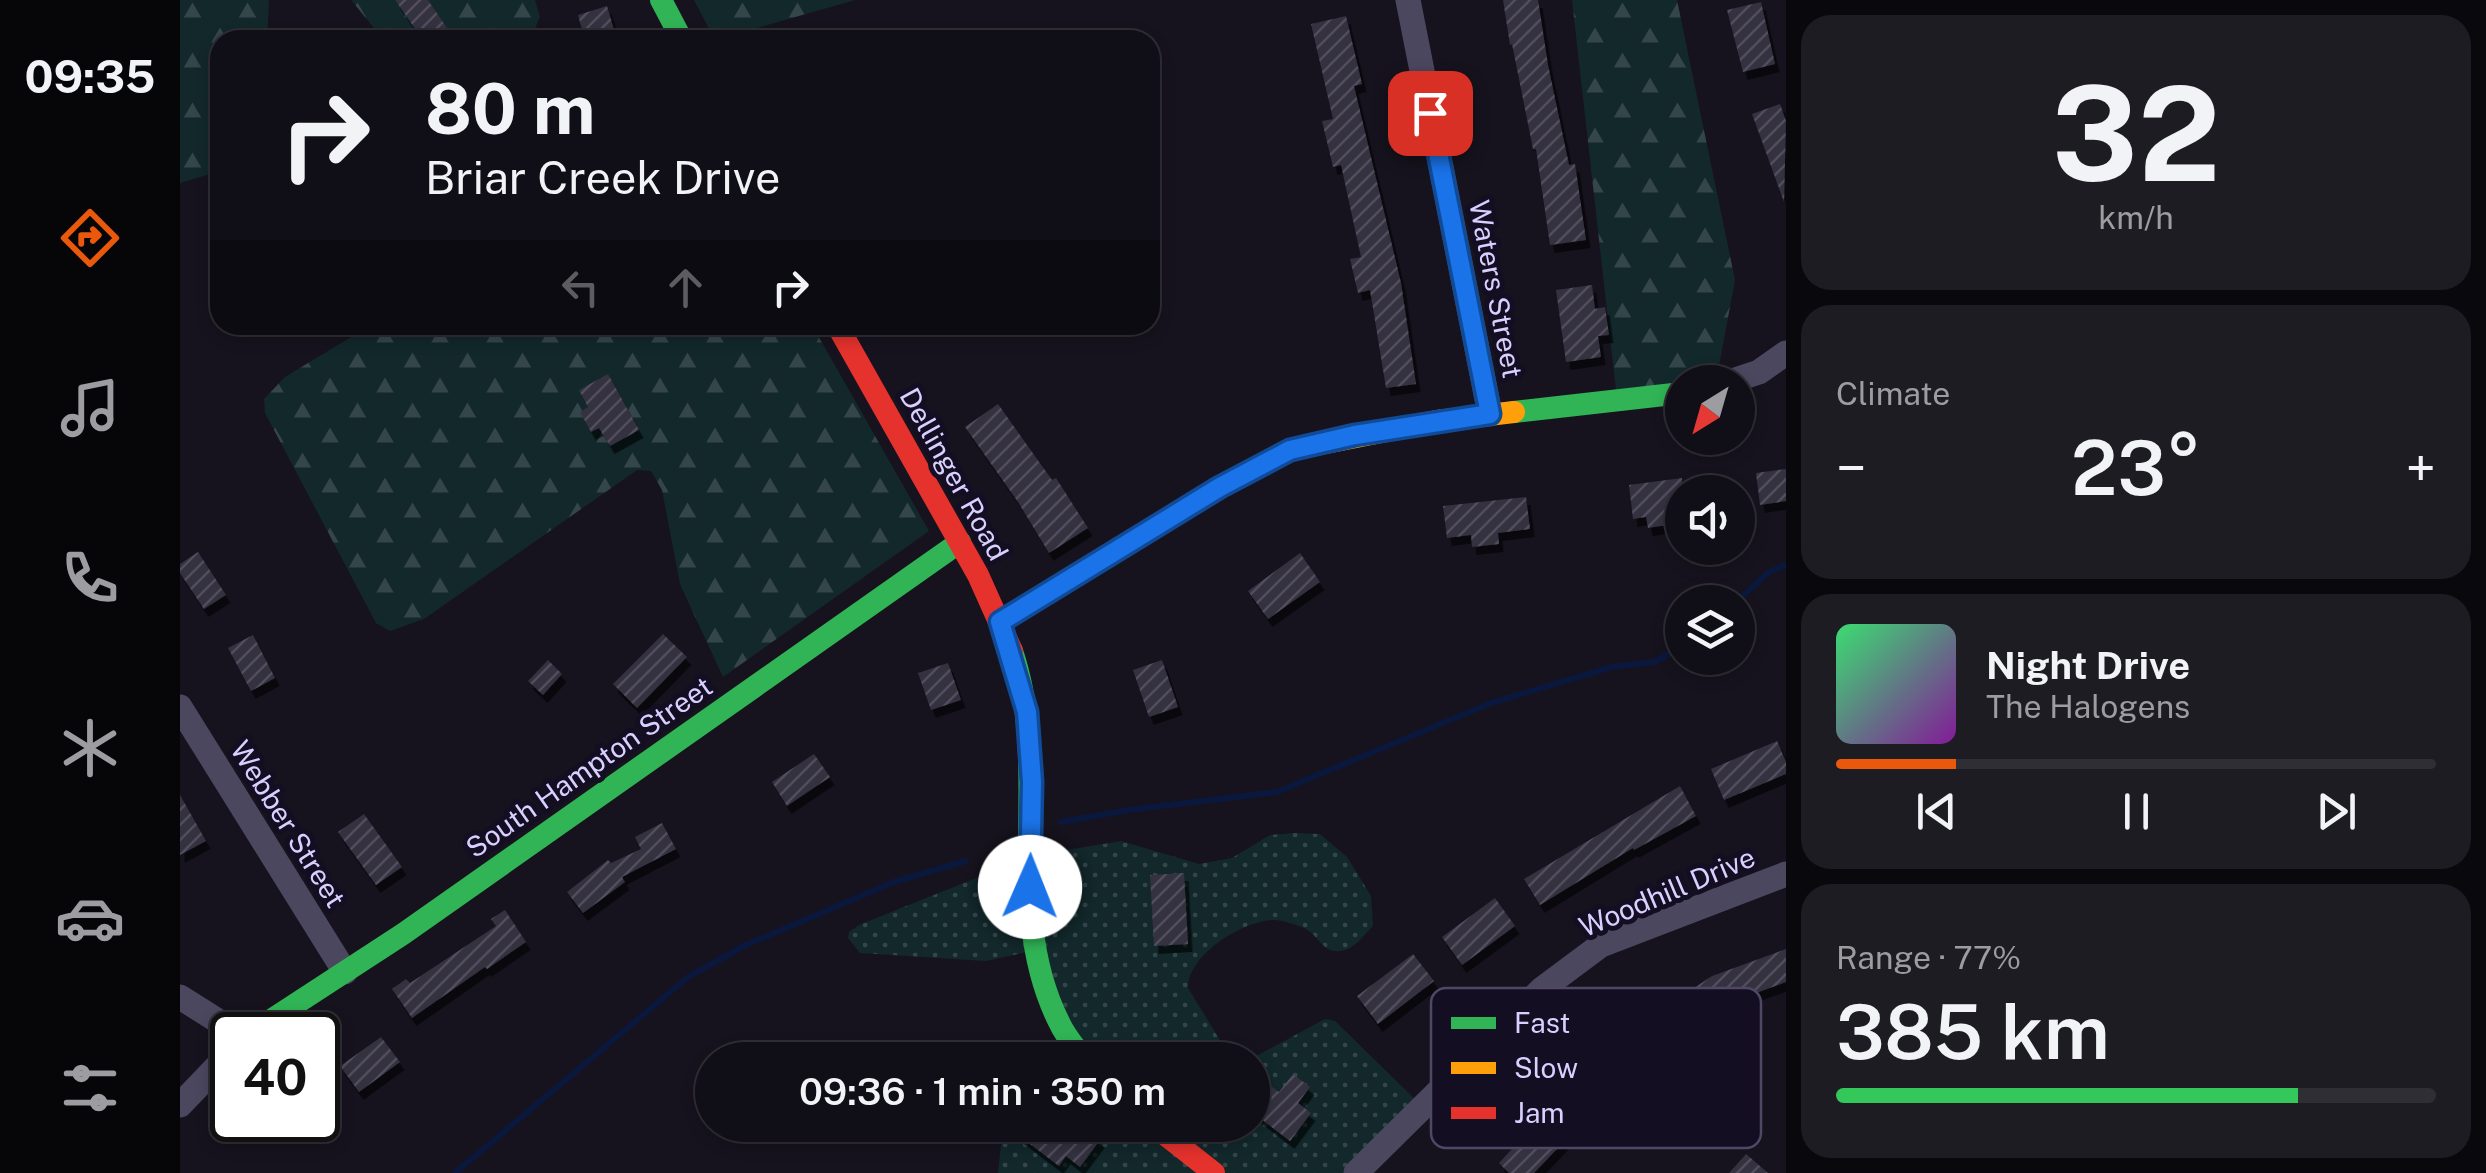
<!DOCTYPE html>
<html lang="en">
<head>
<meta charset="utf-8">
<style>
	body { margin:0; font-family:"Public Sans",sans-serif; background:#1e1c23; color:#f1f3f6; height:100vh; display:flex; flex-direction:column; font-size:38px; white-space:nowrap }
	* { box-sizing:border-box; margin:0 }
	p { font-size:32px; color:#9c9ca1 }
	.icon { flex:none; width:55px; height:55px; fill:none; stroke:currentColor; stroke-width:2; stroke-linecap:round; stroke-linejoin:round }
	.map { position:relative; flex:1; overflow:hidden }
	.side { display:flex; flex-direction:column; gap:15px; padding:15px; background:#09080c; width:700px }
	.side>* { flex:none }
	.top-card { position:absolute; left:30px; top:30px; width:950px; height:305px; border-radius:30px; box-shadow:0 5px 15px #0003,0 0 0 2px #302e35; background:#100e16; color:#f1f3f6; overflow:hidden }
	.needle { width:65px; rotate:217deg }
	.buttons { position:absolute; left:1485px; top:365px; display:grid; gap:20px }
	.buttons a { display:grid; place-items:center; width:90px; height:90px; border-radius:50%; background:#100e16; box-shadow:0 5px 15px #0003,0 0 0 2px #302e35; font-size:50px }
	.speed { position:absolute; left:30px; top:1012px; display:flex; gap:20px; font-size:50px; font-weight:700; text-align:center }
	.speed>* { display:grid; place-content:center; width:130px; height:130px; border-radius:50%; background:#100e16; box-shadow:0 5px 15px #0003,0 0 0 2px #302e35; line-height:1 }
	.speed .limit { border:5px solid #111; border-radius:15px; background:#fff; color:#111 }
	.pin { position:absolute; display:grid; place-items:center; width:85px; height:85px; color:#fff; margin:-42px; border-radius:20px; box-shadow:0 5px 15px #0006 }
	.me { position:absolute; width:110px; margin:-55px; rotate:1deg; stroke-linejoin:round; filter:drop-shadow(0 0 8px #0008) }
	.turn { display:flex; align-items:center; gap:35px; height:210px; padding:0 50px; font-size:45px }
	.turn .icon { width:130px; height:130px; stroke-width:2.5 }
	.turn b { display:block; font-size:70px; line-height:85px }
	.lanes { display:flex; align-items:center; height:95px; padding:0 50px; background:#0003; justify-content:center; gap:50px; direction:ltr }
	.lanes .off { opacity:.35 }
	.big { font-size:75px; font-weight:600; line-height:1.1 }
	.side .widget { flex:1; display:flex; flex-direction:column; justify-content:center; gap:15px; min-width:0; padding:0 35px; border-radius:30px; background:#1e1c23 }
	.side .dial { align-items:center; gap:0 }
	.dial b { font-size:130px; line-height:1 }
	.song { display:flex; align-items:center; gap:30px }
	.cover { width:120px; height:120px; border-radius:15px; background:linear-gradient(135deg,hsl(140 70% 55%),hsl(290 70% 35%)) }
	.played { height:10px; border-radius:5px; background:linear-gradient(90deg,#ea580c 20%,#302e35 20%) }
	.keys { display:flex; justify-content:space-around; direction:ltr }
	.heat { display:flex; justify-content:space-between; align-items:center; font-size:55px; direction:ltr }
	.charge { height:15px; border-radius:8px; background:linear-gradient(90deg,#34c759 77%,#302e35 0) }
	.trip { position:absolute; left:515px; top:1042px; width:575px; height:100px; border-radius:50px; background:#100e16; box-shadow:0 5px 15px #0003,0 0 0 2px #302e35; font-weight:600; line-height:100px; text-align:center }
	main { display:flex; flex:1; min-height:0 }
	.tabs { display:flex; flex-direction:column; width:180px; justify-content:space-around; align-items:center; background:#060609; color:#9c9ca1 }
	.tabs .icon { width:70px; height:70px }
	.tabs .on { color:#ea580c }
	.tabs b { font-size:45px; color:#f1f3f6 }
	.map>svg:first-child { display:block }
</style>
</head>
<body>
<main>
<nav class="tabs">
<b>09:35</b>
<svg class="icon on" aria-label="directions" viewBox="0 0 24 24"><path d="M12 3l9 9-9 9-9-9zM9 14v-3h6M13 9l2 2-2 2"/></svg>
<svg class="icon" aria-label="music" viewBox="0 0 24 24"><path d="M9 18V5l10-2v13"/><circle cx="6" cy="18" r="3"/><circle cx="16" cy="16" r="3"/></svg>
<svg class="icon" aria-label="phone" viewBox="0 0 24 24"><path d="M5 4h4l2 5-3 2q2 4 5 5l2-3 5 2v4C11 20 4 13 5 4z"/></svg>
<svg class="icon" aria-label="climate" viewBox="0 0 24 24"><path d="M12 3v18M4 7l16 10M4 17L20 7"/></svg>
<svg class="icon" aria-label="car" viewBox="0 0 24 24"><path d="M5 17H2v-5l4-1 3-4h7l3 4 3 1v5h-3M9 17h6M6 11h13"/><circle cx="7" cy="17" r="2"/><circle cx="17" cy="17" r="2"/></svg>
<svg class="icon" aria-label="filters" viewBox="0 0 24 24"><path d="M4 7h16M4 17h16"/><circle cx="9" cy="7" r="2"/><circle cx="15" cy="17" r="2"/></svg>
</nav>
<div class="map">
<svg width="1606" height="1173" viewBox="0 0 1606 1173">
	<defs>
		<pattern id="grass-dots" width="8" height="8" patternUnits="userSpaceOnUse" patternTransform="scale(2.5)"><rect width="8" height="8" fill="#12282b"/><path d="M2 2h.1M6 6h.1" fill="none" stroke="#34464b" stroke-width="1.8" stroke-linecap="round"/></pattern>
		<pattern id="forest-firs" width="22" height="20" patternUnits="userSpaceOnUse" patternTransform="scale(2.5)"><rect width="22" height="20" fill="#12282b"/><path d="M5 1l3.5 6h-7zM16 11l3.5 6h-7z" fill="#34464b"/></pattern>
		<pattern id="building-hatch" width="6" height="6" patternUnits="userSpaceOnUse" patternTransform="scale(2.5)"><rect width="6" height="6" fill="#343040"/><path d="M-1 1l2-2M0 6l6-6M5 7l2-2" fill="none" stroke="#514d5d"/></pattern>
		<filter id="shadow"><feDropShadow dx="4.5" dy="8" stdDeviation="0" flood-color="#0009"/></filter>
	</defs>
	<rect width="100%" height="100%" fill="#16131e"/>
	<g fill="url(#grass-dots)">
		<path d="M1115,833L1140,834L1167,857L1191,896L1193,926C1182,937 1172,953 1155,951C1142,950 1136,933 1124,928C1117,925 1102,920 1094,920C1062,921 1008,955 1008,988L1049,1055L1058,1060H891L856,950L806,961L680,953L668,938L669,932L679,925L851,856L941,841L1019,864L1052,858L1090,835Z"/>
		<polygon points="1145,1019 1155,1021 1243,1107 1176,1173 818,1173 821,1145 834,1125 1072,1125 1072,1060 1069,1060"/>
	</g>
	<g fill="url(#forest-firs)">
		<polygon points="0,0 89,0 87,40 40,40 40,171 0,183"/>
		<polygon points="171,0 355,0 360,17 350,40 204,40"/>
		<polygon points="514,0 675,0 535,40"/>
		<polygon points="1392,0 1497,0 1555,280 1536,382 1502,382 1438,408"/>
		<polygon points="191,325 632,325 749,531 543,677 500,584 482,490 471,471 457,470 244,619 210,631 196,623 85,413 84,399 105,377"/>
	</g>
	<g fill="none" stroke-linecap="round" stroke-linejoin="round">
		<g stroke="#0a183e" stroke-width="6">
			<polyline points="1556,602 1589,572 1606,565"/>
			<polyline points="881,822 949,810 1097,792 1311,703 1432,667 1474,662 1502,647"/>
			<polyline points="275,1173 508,977 566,945 714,882 786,861"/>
		</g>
	</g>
	<g fill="url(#building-hatch)" filter="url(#shadow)">
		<polygon points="215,0 248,0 267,28 250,40 243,40"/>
		<polygon points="1323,0 1358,0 1368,65 1389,165 1395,164 1406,240 1370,245 1356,149 1353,149 1332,44 1330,45"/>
		<polygon points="1581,2 1595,64 1563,72 1547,10"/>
		<polygon points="427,6 437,40 405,40 398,15"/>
		<polygon points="1166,16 1182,84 1174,86 1221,283 1236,384 1206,388 1190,290 1178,293 1170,259 1181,257 1161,165 1153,167 1142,121 1153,119 1131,24"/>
		<polygon points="1600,104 1606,121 1604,202 1572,114"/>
		<polygon points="1412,285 1415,309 1425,307 1429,335 1418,336 1421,357 1386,362 1376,290"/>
		<polygon points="428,374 459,430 430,446 419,428 411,432 400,412 408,407 399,390"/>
		<polygon points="818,404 872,480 876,478 908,528 869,553 838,502 785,427"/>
		<polygon points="1606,469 1606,501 1580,505 1576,473"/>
		<polygon points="1502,478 1502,514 1493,515 1494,524 1468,528 1466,517 1453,519 1449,485"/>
		<polygon points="1346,497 1350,529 1318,533 1319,544 1292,547 1291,535 1267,538 1263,506"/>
		<polygon points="18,552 46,595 24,609 0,573 0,564"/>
		<polygon points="1120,553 1140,582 1088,619 1068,591"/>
		<polygon points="483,634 507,657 457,708 433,684"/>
		<polygon points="73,635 95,678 71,691 48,648"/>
		<polygon points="368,660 382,674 363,695 348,681"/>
		<polygon points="982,660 998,707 969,717 953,670"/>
		<polygon points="768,663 781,700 751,710 738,673"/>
		<polygon points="1597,741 1606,762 1606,774 1544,800 1531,769"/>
		<polygon points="634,754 650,777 607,806 592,782"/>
		<polygon points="1500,786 1516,816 1454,850 1453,848 1360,905 1344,879"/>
		<polygon points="0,795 26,841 0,855"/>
		<polygon points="184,814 222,867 196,885 158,832"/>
		<polygon points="482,823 496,849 442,877 445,882 403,913 387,892 428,860 431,863 461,849 455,837"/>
		<polygon points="1004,873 1008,944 974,946 970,875"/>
		<polygon points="1315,898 1335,926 1282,965 1262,937"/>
		<polygon points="325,910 346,942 307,969 305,967 232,1018 212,989 226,979 230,983 316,926 311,919"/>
		<polygon points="1606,949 1606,982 1568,996 1566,990 1468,1054 1472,1059 1404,1121 1354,1173 1329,1173 1319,1163 1390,1086 1455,1027 1532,976"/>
		<polygon points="1233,954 1254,981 1198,1024 1177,996"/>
		<polygon points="201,1037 220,1062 179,1092 160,1066"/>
		<polygon points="1113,1074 1130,1087 1118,1103 1131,1113 1110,1141 1072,1112 1072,1086 1079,1077 1099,1092"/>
		<polygon points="825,1125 871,1125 885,1135 892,1125 900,1125 920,1140 900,1167 886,1156 879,1166"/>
		<polygon points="1566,1154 1588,1173 1549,1173"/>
	</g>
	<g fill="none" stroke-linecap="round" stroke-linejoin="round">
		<g stroke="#4b475f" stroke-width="25">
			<polyline points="1228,0 1310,414"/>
			<polyline points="1549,382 1579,372 1606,353"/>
			<polyline points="0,707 165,972"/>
			<polyline points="0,997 46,1026 68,1035"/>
			<polyline points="0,1105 52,1051"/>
			<polyline points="1176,1173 1362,989 1421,945 1606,874"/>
		</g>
		<g stroke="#30b455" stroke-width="22">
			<polyline points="481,0 502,40"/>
			<polyline points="1334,412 1502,393"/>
			<path d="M832,651C873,771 821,907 879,1022C885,1036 896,1048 905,1060"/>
			<polyline points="68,1035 223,934 780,542"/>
		</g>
		<polyline stroke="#ff9f0a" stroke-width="22" points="820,622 1040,487 1110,450 1257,421 1334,412"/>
		<g stroke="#e5322d" stroke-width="22">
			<polyline points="657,325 798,575 832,651"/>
			<polyline points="973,1125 1034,1173"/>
		</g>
	</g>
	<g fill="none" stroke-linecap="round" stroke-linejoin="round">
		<g stroke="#114b97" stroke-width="25">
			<polyline id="route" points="850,887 852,782 847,712 820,622 1040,487 1110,450 1175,435 1310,414 1250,113"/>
		</g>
		<use href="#route" stroke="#1a73e8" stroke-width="18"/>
	</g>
	<g text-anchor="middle" stroke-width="10" stroke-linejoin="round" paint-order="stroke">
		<g font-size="28" fill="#dad0ff" stroke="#140e23">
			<text transform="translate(1316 289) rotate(79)" y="10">Waters Street</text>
			<text transform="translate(774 474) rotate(61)" y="10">Dellinger Road</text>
			<text transform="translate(409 767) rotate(-35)" y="10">South Hampton Street</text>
			<text transform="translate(108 824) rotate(58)" y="10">Webber Street</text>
			<text transform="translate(1487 892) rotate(-23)" y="10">Woodhill Drive</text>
		</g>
	</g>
	<rect x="1251" y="988" width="330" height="160" rx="15" fill="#140e23" stroke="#4f4865" stroke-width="2.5"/>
	<rect x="1271" y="1017" width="45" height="12" fill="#30b455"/>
	<rect x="1271" y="1062" width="45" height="12" fill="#ff9f0a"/>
	<rect x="1271" y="1107" width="45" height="12" fill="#e5322d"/>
	<g font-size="28" fill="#dad0ff">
		<text x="1334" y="1033">Fast</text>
		<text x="1334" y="1078">Slow</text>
		<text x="1334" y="1123">Jam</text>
	</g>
</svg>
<div class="buttons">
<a><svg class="needle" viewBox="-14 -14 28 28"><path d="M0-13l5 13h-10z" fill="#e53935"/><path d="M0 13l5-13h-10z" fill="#9c9ca1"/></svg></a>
<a><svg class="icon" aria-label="sound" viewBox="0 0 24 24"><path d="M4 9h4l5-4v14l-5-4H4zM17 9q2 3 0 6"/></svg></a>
<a><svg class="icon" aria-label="layers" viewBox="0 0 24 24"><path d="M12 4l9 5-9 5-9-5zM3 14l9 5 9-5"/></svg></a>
</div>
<div class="speed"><div class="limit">40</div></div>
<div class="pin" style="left:1250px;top:113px;background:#d93025"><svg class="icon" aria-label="arrive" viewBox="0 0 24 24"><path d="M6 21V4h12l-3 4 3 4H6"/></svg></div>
<svg class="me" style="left:850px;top:887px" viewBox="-20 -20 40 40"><circle r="19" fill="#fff"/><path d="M0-13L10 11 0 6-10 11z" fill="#1a73e8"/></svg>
<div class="trip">09:36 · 1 min · 350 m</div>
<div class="top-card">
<div class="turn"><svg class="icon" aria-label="right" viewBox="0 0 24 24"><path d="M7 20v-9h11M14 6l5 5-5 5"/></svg><div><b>80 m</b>Briar Creek Drive</div></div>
<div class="lanes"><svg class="icon off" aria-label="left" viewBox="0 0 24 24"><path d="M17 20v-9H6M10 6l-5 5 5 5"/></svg><svg class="icon off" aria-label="ahead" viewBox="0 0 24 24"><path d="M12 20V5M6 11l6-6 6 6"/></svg><svg class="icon" aria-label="right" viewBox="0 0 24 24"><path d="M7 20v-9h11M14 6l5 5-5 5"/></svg></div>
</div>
</div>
<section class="side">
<div class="widget dial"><b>32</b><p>km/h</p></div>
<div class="widget"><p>Climate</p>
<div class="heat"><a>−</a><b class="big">23°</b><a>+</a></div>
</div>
<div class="widget">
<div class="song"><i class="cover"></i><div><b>Night Drive</b><p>The Halogens</p></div></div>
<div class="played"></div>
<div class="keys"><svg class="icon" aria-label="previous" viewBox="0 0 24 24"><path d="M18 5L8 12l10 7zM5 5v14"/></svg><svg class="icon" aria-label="pause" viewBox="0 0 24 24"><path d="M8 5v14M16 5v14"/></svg><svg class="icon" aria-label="next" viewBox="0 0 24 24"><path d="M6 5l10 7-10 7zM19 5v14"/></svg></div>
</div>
<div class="widget"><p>Range · 77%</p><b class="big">385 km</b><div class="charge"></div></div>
</section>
</main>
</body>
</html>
